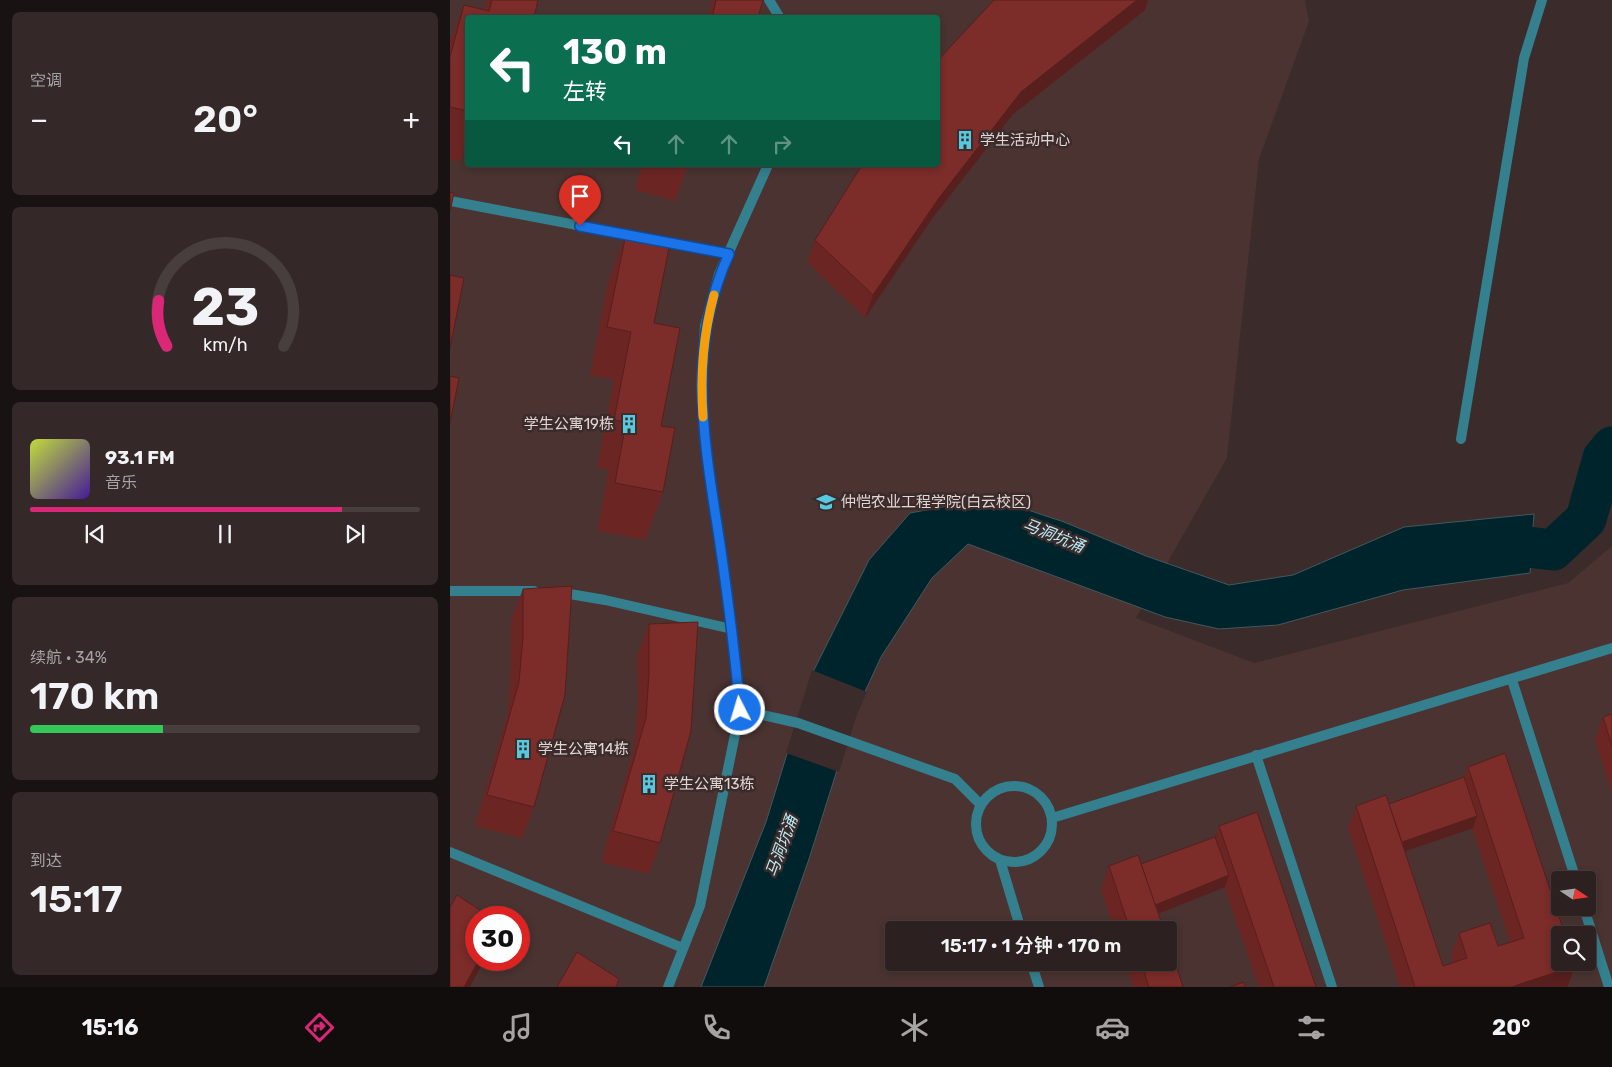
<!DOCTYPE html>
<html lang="zh">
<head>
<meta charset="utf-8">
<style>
	body { margin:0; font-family:Rubik,"Noto Sans SC",sans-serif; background:#342829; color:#f1f3f6; height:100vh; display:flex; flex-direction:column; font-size:19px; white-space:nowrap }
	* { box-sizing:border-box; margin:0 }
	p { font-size:16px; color:#a6a3a5 }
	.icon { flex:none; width:28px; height:28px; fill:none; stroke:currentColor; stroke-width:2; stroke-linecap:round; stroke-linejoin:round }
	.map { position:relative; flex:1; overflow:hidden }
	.side { display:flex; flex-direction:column; gap:12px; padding:12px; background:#181212; width:450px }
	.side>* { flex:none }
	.banner { position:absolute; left:15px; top:15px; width:475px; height:152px; border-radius:5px; box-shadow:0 2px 8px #0003,0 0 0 1px #483e3e; background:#0b6e4f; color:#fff; overflow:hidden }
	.needle { width:32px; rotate:103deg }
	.controls { position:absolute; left:1101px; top:871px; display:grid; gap:10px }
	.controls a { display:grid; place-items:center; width:45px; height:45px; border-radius:5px; background:#2c2020; box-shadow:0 2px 8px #0003,0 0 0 1px #483e3e; font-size:25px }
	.speed { position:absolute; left:15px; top:906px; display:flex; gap:10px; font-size:25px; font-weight:700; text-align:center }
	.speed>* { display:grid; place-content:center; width:65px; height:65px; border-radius:50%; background:#2c2020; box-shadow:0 2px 8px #0003,0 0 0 1px #483e3e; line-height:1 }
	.speed .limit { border:8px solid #d22; background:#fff; color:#111 }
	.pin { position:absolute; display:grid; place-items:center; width:42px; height:42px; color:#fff; margin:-51px -21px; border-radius:50% 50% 50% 0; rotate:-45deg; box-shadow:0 0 5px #0007 }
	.pin .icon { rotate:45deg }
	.me { position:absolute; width:55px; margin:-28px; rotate:355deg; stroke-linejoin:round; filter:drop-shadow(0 0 4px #0008) }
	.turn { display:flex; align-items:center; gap:18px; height:105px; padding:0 15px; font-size:22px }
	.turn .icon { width:65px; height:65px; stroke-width:2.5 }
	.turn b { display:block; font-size:35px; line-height:42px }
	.lanes { display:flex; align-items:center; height:48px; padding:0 15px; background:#0003; justify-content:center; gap:25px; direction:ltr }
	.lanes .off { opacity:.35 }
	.big { font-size:38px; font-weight:600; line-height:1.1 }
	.side .tile { flex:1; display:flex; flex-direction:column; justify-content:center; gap:8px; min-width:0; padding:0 18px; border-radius:8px; background:#342829 }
	.side .dial { align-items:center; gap:0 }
	.dial svg { height:130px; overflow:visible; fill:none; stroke:#483e3e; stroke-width:7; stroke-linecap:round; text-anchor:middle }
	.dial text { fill:#f1f3f6; stroke:none }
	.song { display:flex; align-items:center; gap:15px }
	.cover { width:60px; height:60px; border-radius:8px; background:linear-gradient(135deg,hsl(70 70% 55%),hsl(260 70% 35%)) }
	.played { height:5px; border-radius:2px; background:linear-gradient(90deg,#db2777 80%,#483e3e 80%) }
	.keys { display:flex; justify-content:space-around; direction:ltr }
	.heat { display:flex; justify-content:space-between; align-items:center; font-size:28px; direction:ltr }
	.charge { height:8px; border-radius:4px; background:linear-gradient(90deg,#34c759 34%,#483e3e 0) }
	.trip { position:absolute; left:435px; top:921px; width:292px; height:50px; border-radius:5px; background:#2c2020; box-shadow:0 2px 8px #0003,0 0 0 1px #483e3e; font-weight:600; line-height:50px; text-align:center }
	.tab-bar { display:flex; height:80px; justify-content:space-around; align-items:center; background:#120d0d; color:#a6a3a5 }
	.tab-bar .icon { width:35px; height:35px }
	.tab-bar .on { color:#db2777 }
	.tab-bar b { font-size:22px; color:#f1f3f6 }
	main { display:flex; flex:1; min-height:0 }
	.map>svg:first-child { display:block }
</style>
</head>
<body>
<main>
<section class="side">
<div class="tile"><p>空调</p>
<div class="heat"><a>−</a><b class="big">20°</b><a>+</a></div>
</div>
<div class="tile dial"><svg viewBox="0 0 100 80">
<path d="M14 69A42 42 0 1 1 86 69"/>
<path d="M14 69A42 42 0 0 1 9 41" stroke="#db2777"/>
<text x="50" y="56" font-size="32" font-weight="700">23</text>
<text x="50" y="72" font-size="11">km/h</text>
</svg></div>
<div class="tile">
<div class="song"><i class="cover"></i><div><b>93.1 FM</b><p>音乐</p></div></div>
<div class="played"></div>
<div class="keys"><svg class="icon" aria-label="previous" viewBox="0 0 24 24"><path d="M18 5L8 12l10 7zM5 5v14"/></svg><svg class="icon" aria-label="pause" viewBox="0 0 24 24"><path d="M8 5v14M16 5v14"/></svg><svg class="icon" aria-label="next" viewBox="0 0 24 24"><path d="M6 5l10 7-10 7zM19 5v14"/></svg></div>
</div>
<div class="tile"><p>续航 · 34%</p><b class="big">170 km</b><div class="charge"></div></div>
<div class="tile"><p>到达</p><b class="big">15:17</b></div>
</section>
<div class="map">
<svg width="1162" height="987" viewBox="0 0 1162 987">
	<rect width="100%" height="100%" fill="#3b2b2a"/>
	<path fill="#4a3331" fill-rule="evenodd" d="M0,0H855L859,21L809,159L777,458L686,618L804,663L1118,583L1162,546V987H0ZM18,18H488V165H18ZM1110,880H1138V908H1110ZM26,918H69V960H26ZM444,930H719V962H444ZM1110,935H1138V962H1110Z"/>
	<polygon fill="#00242b" stroke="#43595e" points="542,498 614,522 696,556 779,585 843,575 954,527 1084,514 1080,573 953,590 828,625 769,629 715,617 518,544 482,578 431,657 405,713 359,859 314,987 251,987 316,822 361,676 419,560 460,513"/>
	<polygon fill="#3b2b2a" points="362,670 417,692 407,714 389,772 336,753"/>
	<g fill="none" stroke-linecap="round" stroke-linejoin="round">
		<polyline stroke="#00242b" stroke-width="41" points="1026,543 1033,542 1103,550 1136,519 1153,458 1162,447"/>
		<polyline stroke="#34808f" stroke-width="10" points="1011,439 1074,58 1092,0"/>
		<g stroke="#34808f" stroke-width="10">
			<polyline points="319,0 330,18"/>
			<polyline points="0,201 279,254"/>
			<polyline points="0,591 84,591"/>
			<polyline points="108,592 155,600 282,629"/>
			<polyline points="1062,680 1126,880"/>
			<polyline points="290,710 348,723 505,779 531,805"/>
			<polyline points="806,755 882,987"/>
			<circle cx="564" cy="824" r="38"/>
			<polyline points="602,818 1162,648"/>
			<polyline points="0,852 233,948"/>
			<polyline points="550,860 571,930"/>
			<polyline points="1134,908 1159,987"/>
			<polyline points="581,962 589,987"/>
			<polyline points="218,987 250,906 290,710 282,629 256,452 251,385 255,326 269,274 318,165"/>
		</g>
	</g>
	<g fill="#6b2623" fill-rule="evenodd">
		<polygon points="37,0 88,0 18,18 18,141 10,162 0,159 0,42 14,5 34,10"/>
		<polygon points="263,0 313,0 308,18 257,18"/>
		<polygon points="544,0 698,0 695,10 563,114 481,220 415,318 357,262 365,240"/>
		<polygon points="192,165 238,165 225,201 185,190"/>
		<polygon points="176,234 204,323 211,426 213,492 195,540 147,531 159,470 147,467 164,380 140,375 158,282"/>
		<polygon points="73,589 84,807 72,838 25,826 58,713 61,668 61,620"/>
		<polygon points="199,624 210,843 199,874 151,862 184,749 188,704 187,656"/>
		<polygon points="1162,714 1162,793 1145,740 1153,717"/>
		<path d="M1018,767L1125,966L1117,987H950L898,828L906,806L939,804L1014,777ZM1022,828L1060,942L1048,946L1009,933L1001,956L1003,963L993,966L955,851Z"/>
		<polygon points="769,826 866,987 809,987 774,887 708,914 714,930 664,930 651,889 659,866 691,864 765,837"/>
		<polygon points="675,962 719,962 733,987 683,987"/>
	</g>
	<g fill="#571f1d">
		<polygon points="687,0 698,0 695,10 563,114 481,220 415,318 423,295 489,198 571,92"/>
		<polygon points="1027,816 1023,828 941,856 946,844"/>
		<polygon points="779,875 775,887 695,919 699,908"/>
		<polygon points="29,960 34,960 20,987 14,987"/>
		<polygon points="1125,966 1117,987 1061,987"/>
	</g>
	<g fill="#7c2c29" stroke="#571f1d">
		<polygon points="42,0 88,0 84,18 18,18 18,111 0,107 0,57 14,5 39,11"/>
		<polygon points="266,0 313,0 308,18 262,18"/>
		<polygon points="544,0 687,0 571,92 489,198 423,295 365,240 412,165 488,165 488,60"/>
		<polygon points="0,192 4,193 0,211"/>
		<polygon points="176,234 220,243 204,323 230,328 211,426 225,428 213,492 165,483 176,422 164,420 181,332 157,327"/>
		<polygon points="0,275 14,278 0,348"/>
		<polygon points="0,376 9,378 0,423"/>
		<polygon points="122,586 115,695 84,807 37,795 69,682 73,637 73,589"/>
		<polygon points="248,622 241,731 210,843 163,831 196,718 199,673 199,624"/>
		<polygon points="1162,714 1162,746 1153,717"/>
		<polygon points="1055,753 1115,935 1110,935 1110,962 1124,962 1125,966 1061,987 965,987 906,806 936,795 993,966 1017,958 1009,933 1040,923 1048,946 1074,938 1018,767"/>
		<polygon points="1014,777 1027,816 952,842 939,804"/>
		<polygon points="807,812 866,987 824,987 769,826"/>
		<polygon points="765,837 779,875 705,905 691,864"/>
		<polygon points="688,855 714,930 680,930 659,866"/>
		<polygon points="7,895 42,918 26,918 26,960 29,960 14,987 0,987 0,907"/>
		<polygon points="719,944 733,987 699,987 691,962 719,962"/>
		<polygon points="127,952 169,979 166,987 107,987"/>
		<polygon points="794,982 795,987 780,987"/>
	</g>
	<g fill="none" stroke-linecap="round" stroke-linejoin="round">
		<g stroke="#114b97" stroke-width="12">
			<path id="route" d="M130,226L279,254C235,349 255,445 270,544C278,599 285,654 290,710"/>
		</g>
		<use href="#route" stroke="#1a73e8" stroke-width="9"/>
		<path stroke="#f59e0b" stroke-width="9" d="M253,417C250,375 253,335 264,295"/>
	</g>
	<defs>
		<g id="building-bare" transform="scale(1.5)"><path d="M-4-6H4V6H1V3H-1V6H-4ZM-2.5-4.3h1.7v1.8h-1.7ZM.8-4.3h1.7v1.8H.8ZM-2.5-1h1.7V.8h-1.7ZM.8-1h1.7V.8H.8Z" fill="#56c9e1" stroke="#3b2b2a" stroke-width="2.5" paint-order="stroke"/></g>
		<g id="university-bare" transform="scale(1.5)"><path d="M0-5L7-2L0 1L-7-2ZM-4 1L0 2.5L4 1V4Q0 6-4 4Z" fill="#56c9e1" stroke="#3b2b2a" stroke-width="2.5" paint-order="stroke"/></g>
	</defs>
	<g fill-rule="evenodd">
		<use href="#building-bare" x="515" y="140"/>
		<use href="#building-bare" x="179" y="424"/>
		<use href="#university-bare" x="376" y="502"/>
		<use href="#building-bare" x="73" y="749"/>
		<use href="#building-bare" x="199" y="784"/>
	</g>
	<g text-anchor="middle" stroke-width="5" stroke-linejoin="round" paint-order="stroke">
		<g font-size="15" fill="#e0d6d4" stroke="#3b2b2a" text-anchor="start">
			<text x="530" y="145">学生活动中心</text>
			<text x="164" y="429" text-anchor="end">学生公寓19栋</text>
			<text x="391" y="507">仲恺农业工程学院(白云校区)</text>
			<text x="88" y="754">学生公寓14栋</text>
			<text x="214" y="789">学生公寓13栋</text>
		</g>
		<g font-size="16" font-style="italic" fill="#b8edf9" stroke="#3b2b2a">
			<text transform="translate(604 535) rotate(22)" y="6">马洞坑涌</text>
			<text transform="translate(331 846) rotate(-70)" y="6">马洞坑涌</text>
		</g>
	</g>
</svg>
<div class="controls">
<a><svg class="needle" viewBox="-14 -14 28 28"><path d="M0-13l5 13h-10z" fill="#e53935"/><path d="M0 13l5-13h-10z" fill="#a6a3a5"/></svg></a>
<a><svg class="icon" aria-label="search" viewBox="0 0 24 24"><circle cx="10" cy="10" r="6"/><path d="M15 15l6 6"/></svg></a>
</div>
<div class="speed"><div class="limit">30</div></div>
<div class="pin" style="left:130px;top:226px;background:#d93025"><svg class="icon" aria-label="arrive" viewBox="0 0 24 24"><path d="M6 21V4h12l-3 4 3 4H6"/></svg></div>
<svg class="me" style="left:290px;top:710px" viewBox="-20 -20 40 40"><circle r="17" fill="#1a73e8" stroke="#fff" stroke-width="3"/><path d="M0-11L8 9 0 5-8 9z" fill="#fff"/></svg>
<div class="trip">15:17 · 1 分钟 · 170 m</div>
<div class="banner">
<div class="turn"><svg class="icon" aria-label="left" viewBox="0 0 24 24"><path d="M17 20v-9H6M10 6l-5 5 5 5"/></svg><div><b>130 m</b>左转</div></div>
<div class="lanes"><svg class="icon" aria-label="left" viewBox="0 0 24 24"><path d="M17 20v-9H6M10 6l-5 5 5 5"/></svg><svg class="icon off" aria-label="ahead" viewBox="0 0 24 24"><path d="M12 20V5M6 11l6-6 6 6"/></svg><svg class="icon off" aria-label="ahead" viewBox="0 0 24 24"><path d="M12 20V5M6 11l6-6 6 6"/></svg><svg class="icon off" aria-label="right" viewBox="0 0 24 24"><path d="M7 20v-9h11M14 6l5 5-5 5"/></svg></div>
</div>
</div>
</main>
<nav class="tab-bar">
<b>15:16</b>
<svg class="icon on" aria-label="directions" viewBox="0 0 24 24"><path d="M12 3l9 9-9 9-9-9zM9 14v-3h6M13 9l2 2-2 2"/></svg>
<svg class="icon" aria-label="music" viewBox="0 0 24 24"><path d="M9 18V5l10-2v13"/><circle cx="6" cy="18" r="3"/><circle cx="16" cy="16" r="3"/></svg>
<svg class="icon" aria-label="phone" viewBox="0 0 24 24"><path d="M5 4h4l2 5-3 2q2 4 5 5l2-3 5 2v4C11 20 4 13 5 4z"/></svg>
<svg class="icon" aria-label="climate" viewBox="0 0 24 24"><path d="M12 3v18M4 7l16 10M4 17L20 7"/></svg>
<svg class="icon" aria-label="car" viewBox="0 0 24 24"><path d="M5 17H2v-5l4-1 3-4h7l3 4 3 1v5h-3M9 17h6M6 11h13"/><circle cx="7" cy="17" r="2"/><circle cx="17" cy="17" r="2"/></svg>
<svg class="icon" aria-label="filters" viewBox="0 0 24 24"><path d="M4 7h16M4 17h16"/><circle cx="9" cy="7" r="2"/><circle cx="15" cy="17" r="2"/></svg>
<b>20°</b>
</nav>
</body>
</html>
